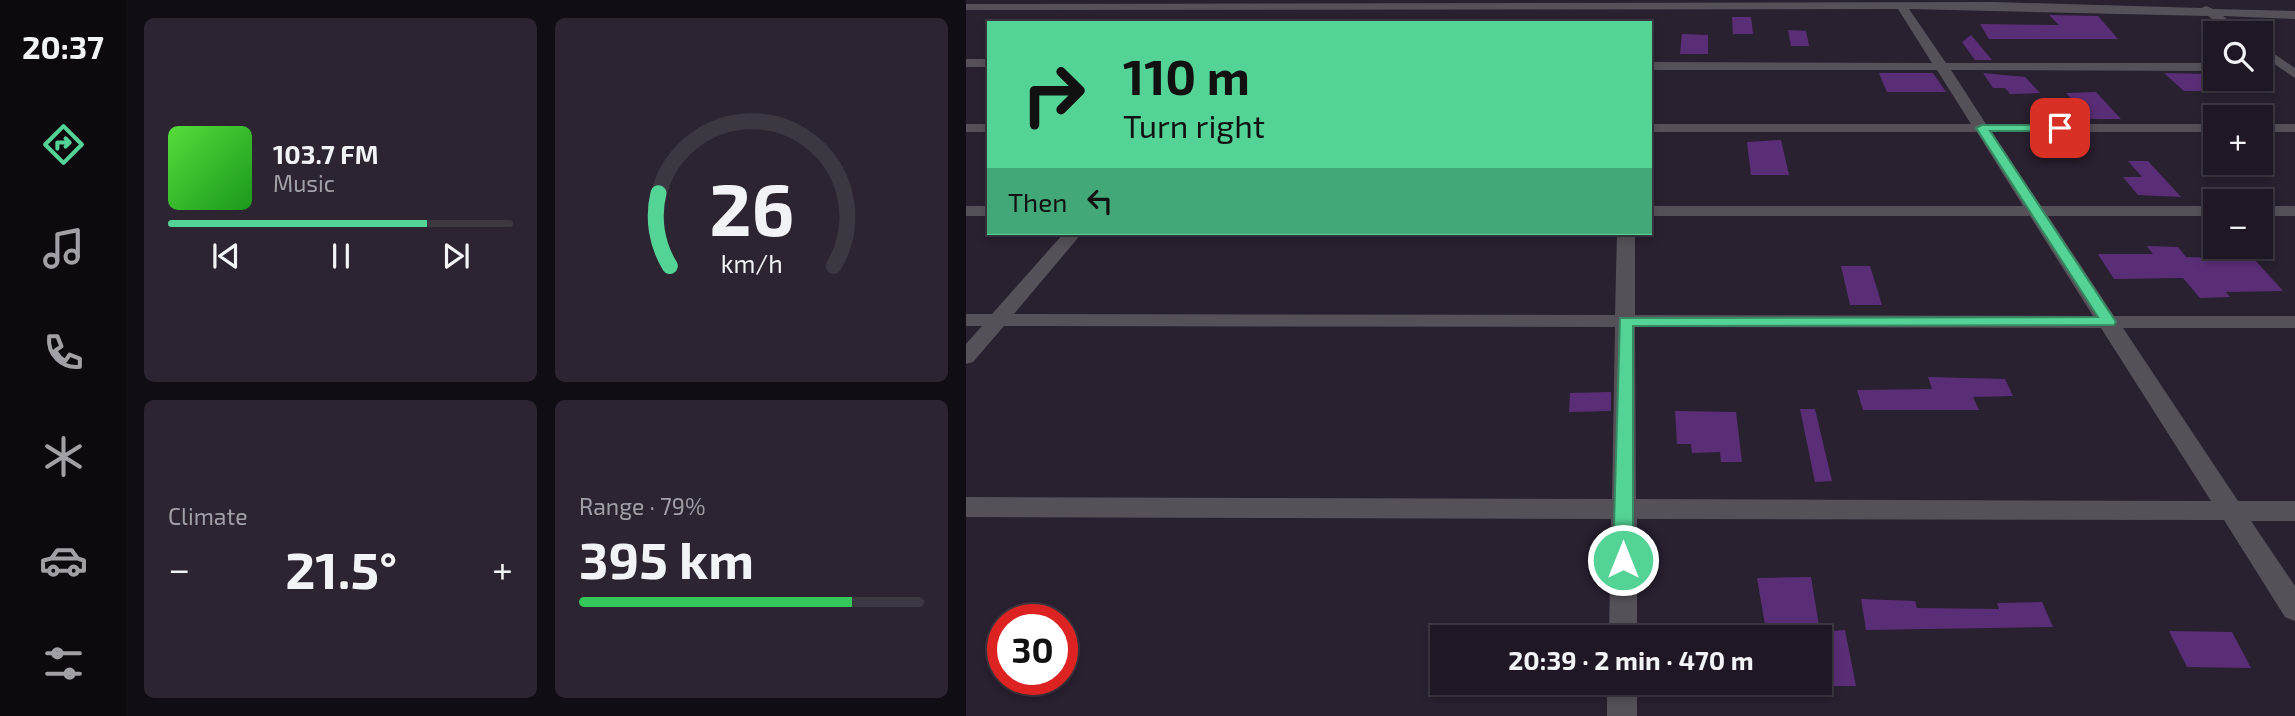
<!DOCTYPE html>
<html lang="en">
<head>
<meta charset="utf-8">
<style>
	body { margin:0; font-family:"Exo 2",sans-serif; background:#2c2531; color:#f1f3f6; height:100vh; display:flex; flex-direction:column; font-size:26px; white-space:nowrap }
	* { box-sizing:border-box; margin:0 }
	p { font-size:23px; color:#a1a0a6 }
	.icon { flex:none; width:38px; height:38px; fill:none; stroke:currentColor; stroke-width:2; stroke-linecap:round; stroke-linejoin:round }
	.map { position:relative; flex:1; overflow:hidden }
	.drawer { display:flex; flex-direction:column; gap:18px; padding:18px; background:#110d14; width:840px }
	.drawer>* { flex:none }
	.banner { position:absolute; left:21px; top:21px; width:665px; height:214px; border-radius:0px; box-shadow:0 4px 10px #0003,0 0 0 2px #3c3741; background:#54d396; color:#111; overflow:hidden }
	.fabs { position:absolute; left:1237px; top:21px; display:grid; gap:14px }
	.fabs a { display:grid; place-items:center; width:70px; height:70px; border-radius:0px; background:#1f1824; box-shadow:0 4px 10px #0003,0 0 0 2px #3c3741; font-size:35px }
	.speed { position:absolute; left:21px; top:604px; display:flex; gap:14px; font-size:35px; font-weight:700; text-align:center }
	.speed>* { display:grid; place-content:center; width:91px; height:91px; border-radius:50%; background:#1f1824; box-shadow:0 4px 10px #0003,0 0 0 2px #3c3741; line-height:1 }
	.speed .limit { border:10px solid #d22; background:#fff; color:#111 }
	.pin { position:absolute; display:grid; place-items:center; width:60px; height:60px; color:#fff; margin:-30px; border-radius:14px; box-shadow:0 4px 10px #0006 }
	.me { position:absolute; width:77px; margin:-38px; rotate:0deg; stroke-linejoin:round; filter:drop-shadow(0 0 5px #0008) }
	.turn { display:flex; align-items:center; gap:24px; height:147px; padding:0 21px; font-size:32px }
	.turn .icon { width:91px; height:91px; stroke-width:2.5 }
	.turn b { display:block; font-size:49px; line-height:60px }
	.then { display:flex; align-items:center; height:66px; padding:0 21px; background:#0003; gap:14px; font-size:26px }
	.big { font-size:52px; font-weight:700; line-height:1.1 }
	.drawer .card { flex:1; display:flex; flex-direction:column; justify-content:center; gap:10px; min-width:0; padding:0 24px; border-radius:10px; background:#2c2531 }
	.drawer .dial { align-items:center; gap:0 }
	.dial svg { height:182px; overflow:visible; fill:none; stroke:#3c3741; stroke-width:7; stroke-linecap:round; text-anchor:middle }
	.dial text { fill:#f1f3f6; stroke:none }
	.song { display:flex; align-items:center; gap:21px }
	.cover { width:84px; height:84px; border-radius:10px; background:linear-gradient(135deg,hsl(110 70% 55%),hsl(120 70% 35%)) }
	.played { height:7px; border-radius:4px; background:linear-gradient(90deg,#54d396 75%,#3c3741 75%) }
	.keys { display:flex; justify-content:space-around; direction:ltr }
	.heat { display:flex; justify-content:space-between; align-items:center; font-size:38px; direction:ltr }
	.charge { height:10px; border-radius:5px; background:linear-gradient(90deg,#34c759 79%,#3c3741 0) }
	.drawer .tiles { flex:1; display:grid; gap:18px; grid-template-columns:repeat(2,1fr) }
	.trip { position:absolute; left:464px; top:625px; width:402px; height:70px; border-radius:0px; background:#1f1824; box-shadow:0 4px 10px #0003,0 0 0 2px #3c3741; font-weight:700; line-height:70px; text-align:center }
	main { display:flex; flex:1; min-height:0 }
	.dock { display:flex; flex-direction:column; width:126px; justify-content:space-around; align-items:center; background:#0c0a0e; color:#a1a0a6 }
	.dock .icon { width:49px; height:49px }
	.dock .current { color:#54d396 }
	.dock b { font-size:32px; color:#f1f3f6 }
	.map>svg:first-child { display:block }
</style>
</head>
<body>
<main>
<nav class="dock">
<b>20:37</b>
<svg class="icon current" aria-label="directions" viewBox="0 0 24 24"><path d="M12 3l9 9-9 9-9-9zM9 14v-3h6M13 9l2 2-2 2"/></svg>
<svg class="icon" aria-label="music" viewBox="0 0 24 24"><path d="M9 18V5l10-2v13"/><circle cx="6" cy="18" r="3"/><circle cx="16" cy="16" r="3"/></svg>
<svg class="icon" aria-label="phone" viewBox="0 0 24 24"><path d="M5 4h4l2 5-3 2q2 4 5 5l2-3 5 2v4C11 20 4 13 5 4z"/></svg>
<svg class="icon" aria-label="climate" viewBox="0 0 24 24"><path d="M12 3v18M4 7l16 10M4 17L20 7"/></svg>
<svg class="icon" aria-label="car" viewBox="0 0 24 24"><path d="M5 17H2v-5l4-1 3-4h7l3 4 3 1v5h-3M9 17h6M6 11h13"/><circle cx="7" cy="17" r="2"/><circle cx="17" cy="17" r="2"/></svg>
<svg class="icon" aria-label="filters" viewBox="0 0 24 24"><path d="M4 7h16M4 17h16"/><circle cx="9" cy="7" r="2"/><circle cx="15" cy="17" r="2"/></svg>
</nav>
<section class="drawer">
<div class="tiles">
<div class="card">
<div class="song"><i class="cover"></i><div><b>103.7 FM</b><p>Music</p></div></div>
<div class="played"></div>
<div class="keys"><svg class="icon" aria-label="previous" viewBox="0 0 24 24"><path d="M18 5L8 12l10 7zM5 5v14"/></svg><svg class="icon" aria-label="pause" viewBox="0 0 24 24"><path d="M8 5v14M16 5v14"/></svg><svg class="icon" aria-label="next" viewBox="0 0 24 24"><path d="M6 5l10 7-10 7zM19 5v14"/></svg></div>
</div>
<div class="card dial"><svg viewBox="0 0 100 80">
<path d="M14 69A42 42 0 1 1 86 69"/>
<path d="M14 69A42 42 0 0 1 9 37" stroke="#54d396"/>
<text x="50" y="56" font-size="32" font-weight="700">26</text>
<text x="50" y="72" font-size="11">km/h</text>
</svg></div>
<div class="card"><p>Climate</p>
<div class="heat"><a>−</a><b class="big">21.5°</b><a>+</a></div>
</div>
<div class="card"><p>Range · 79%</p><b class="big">395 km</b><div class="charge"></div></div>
</div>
</section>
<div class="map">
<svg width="1329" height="716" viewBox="0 0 1329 716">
	<rect width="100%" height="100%" fill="#292030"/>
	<g fill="#5a2e77">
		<polygon points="1083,15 1132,16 1152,39 1023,39 1014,24 1093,25"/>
		<polygon points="766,17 785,17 787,34 767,34"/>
		<polygon points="822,30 840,31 843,46 825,46"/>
		<polygon points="716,34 742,35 742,54 714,54"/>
		<polygon points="1005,35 1026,60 1009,60 996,42"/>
		<polygon points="913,73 967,73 980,92 921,92"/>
		<polygon points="1017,73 1059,77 1074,93 1044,94 1039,88 1027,88"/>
		<polygon points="1198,73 1243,74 1261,91 1218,91"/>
		<polygon points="1130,92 1155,119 1124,119 1100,93"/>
		<polygon points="815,140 823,175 785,175 781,142"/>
		<polygon points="1162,161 1182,161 1215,197 1172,195 1157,177 1176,177"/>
		<polygon points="1181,246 1212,247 1220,257 1288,259 1317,291 1260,292 1264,297 1234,298 1217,278 1148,279 1132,254 1187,254"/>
		<polygon points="875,266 904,266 916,305 884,305"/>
		<polygon points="962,377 1039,379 1047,396 1007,397 1013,410 897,410 891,390 966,389"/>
		<polygon points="645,392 645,411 603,412 604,393"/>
		<polygon points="834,409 849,409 866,481 849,482"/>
		<polygon points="709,411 770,412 776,462 755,462 754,452 726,453 725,444 711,444"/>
		<polygon points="845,577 854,632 879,630 890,686 854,686 854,637 801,637 791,578"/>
		<polygon points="895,599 949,601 951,608 1033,609 1031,603 1076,602 1087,627 900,630"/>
		<polygon points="1203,631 1266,632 1285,668 1221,667"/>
	</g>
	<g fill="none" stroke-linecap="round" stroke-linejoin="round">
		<g fill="#565159" fill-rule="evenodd">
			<path d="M1028,2L1235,8L1240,6L1247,9L1329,11V19L1257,16L1279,33H1266L1242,16L943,9L980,63H1250V71L985,70L1020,124H1250V132H1026L1075,206H1250V216H1082L1148,316H1329V328H1157L1272,501H1329V521H1285L1329,586V621L1319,617L1258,520L671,519V637H643L645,519L0,517V497L646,499L649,327L38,326L7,362L0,364V344L16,326H0V314H26L98,233H116L48,314L649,315L651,233H669V315L1127,316L1064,216H684V206H1057L1011,132H684V124H1005L971,70H684V62L966,63L932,9L0,10V4ZM669,327L1135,328L1245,501L670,499Z"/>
			<polygon points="1295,45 1329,68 1329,78 1295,55"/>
			<rect x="0" y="59" width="23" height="8"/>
			<rect x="0" y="124" width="23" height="8"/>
			<rect x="1295" y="124" width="34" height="8"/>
			<rect x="0" y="206" width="23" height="10"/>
			<rect x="1295" y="206" width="34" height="10"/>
			<rect x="641" y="682" width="30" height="34"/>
		</g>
	</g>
	<polygon fill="#54d396" stroke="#378962" stroke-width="2" points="1016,125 1094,125 1099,128 1094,131 1024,131 1150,322 1148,325 667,326 667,560 664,566 650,566 647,560 654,318 1132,317 1010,128"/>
</svg>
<div class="fabs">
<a><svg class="icon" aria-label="search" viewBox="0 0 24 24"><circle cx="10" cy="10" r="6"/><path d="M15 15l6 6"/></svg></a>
<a>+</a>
<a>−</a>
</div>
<div class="speed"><div class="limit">30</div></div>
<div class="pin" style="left:1094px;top:128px;background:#d93025"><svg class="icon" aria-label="arrive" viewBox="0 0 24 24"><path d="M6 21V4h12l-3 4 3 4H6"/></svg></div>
<svg class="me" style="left:657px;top:560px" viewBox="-20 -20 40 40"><circle r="17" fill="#54d396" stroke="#fff" stroke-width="3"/><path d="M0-11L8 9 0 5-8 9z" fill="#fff"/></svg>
<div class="trip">20:39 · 2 min · 470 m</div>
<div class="banner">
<div class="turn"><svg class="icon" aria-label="right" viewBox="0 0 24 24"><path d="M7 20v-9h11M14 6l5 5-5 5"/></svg><div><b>110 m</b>Turn right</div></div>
<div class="then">Then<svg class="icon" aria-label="left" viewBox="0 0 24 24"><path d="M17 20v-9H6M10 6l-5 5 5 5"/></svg></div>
</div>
</div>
</main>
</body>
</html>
